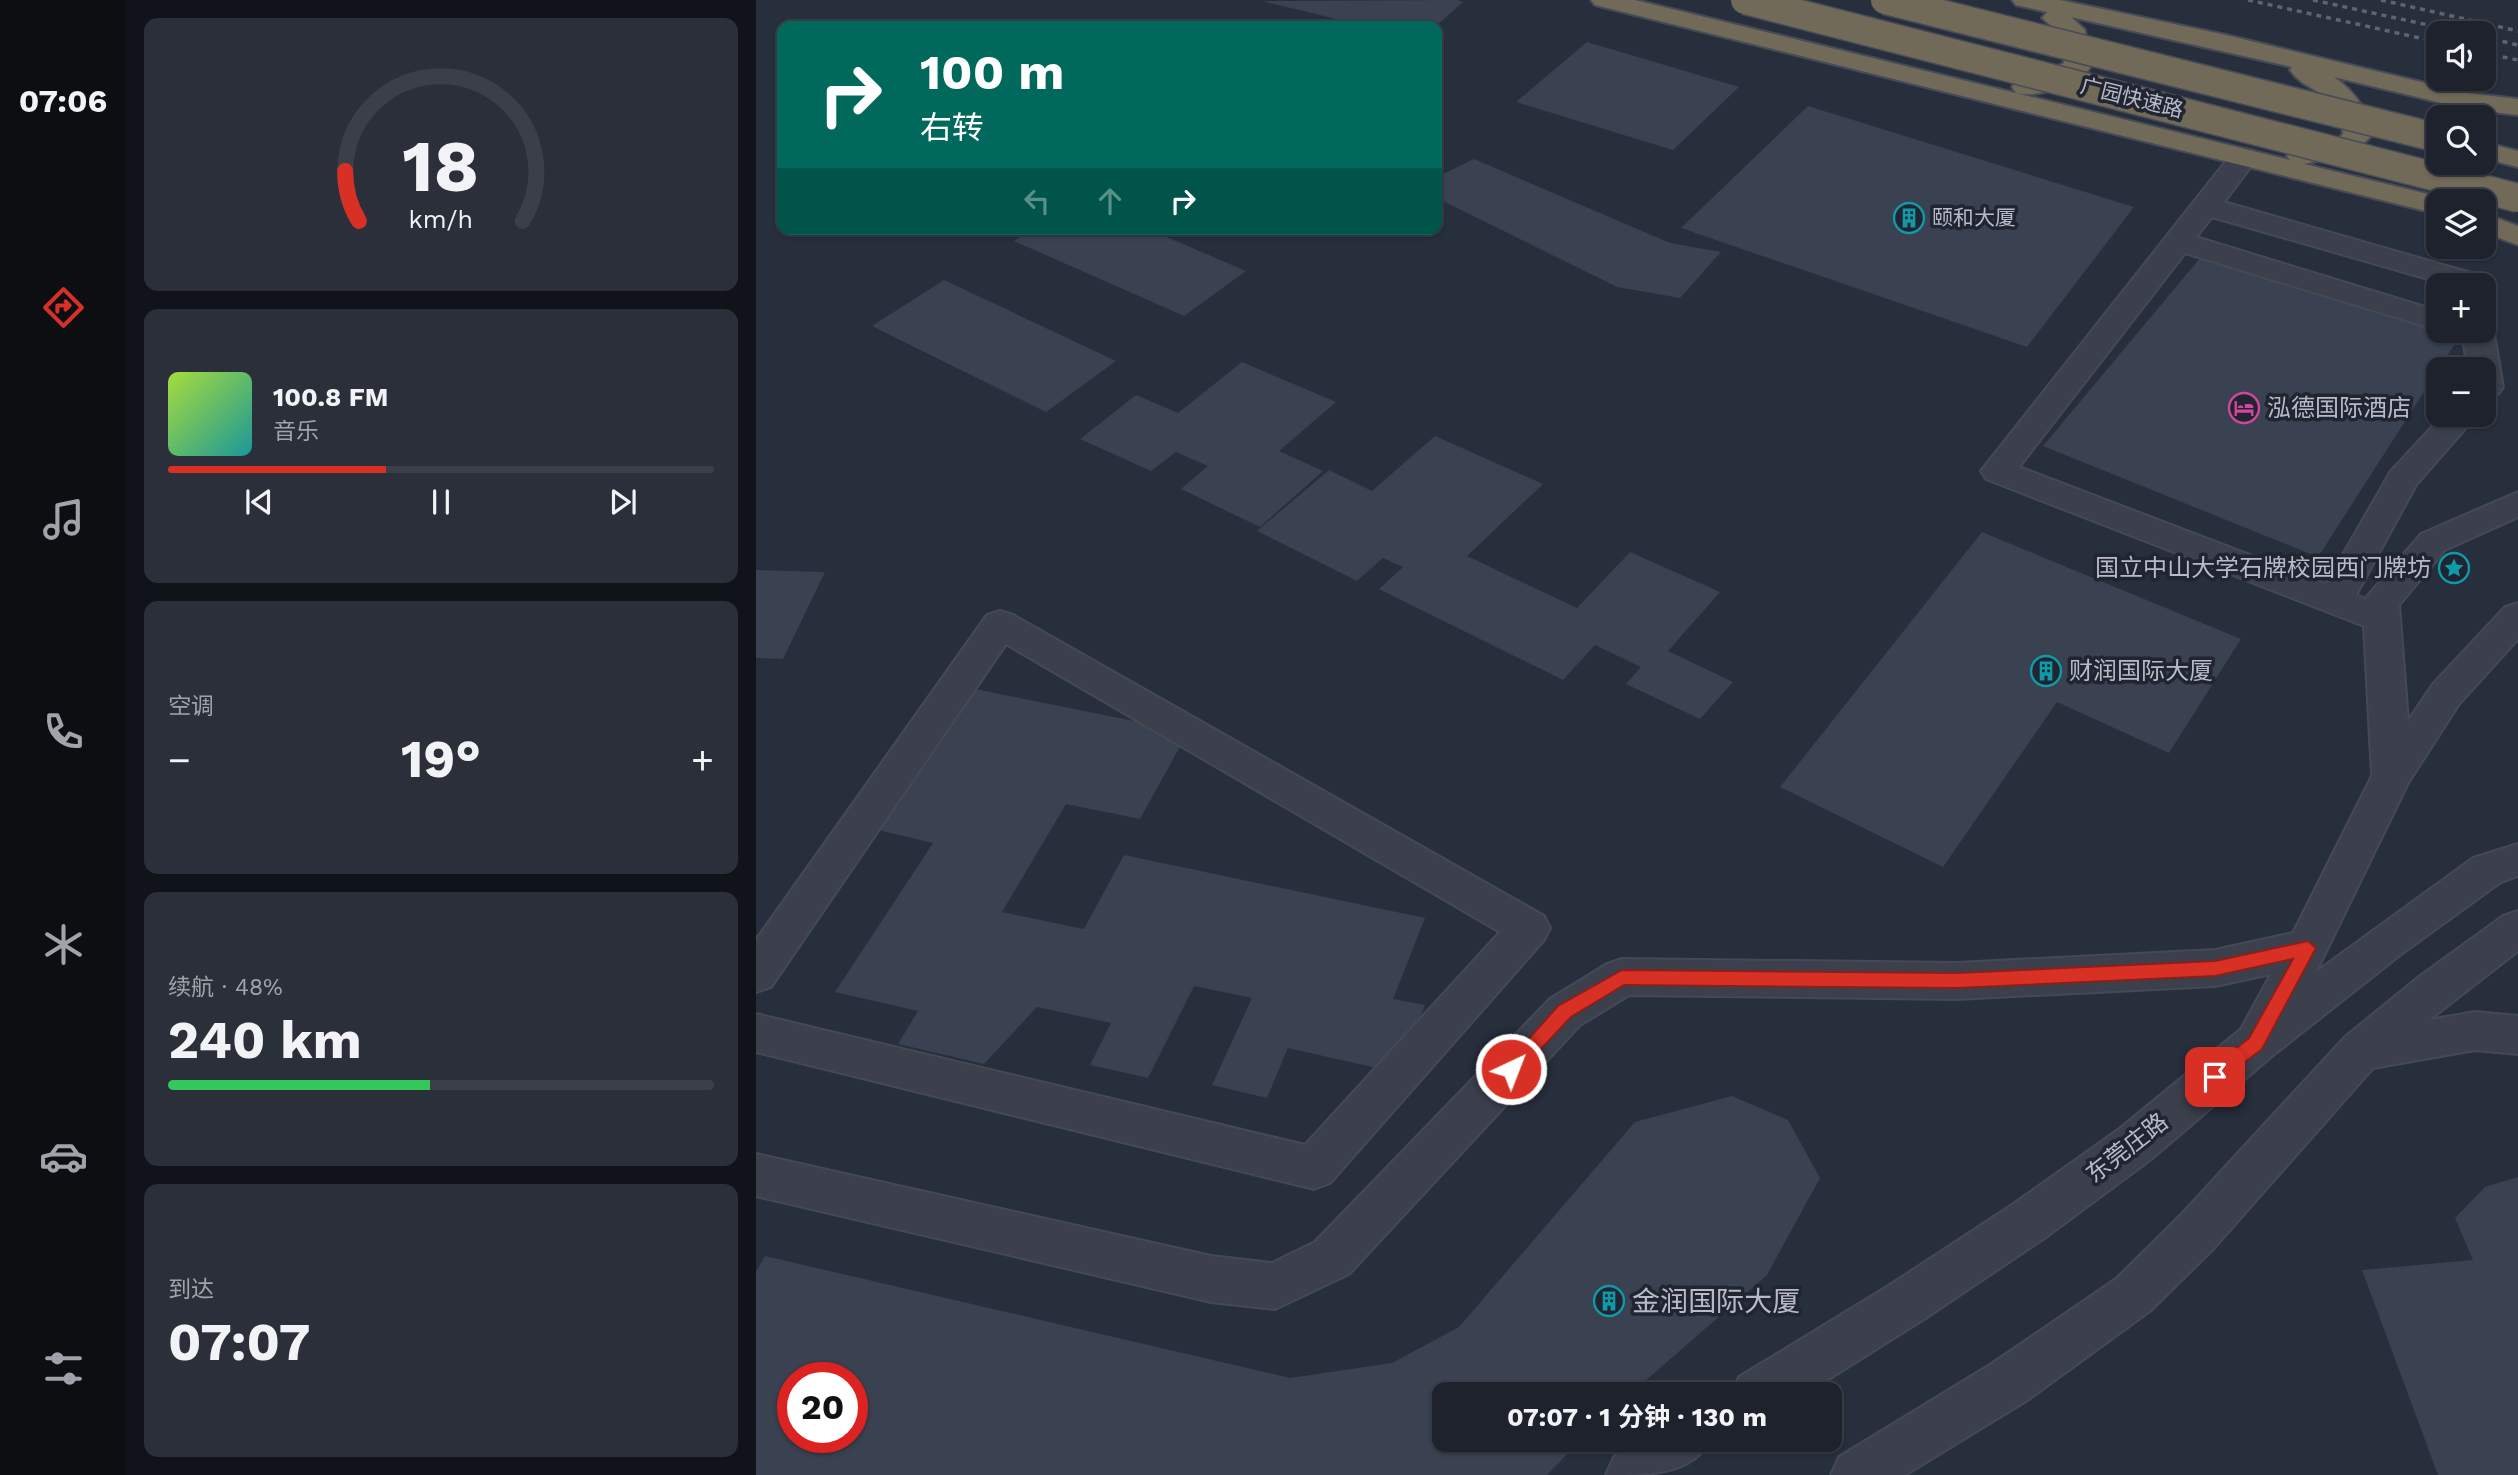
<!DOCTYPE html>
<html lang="zh">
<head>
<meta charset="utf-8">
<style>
	body { margin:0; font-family:"Work Sans","Noto Sans SC",sans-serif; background:#2a2f39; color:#f1f3f6; height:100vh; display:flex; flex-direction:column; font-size:26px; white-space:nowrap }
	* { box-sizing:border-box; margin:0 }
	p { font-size:23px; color:#a0a4aa }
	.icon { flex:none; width:38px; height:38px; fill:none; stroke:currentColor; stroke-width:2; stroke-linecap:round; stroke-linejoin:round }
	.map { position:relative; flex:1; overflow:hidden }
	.panel { display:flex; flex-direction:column; gap:18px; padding:18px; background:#101319; width:630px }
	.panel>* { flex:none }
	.top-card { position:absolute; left:21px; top:21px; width:665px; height:214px; border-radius:14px; box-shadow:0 2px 5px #0004,0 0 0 2px #3b3f49; background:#00695c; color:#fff; overflow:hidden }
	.buttons { position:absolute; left:1670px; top:21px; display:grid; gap:14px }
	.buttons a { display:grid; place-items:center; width:70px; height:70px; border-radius:14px; background:#1d222d; box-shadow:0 2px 5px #0004,0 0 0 2px #3b3f49; font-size:35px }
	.speed { position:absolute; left:21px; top:1362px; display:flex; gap:14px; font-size:35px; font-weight:700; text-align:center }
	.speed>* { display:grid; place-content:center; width:91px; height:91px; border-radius:50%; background:#1d222d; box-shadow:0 2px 5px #0004,0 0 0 2px #3b3f49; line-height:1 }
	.speed .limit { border:10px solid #d22; background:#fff; color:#111 }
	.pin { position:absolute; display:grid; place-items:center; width:60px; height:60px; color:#fff; margin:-30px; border-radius:14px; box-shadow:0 4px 10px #0006 }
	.me { position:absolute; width:77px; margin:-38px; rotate:43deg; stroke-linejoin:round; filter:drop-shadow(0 0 5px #0008) }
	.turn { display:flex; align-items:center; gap:24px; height:147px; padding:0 28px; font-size:32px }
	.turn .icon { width:91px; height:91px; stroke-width:2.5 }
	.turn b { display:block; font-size:49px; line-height:60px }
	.lanes { display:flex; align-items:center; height:66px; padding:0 28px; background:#0003; justify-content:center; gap:35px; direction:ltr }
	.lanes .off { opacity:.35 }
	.big { font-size:52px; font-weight:700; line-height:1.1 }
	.panel .tile { flex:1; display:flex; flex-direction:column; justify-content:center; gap:10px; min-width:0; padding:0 24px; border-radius:14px; background:#2a2f39 }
	.panel .dial { align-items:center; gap:0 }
	.dial svg { height:182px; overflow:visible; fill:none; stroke:#3b3f49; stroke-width:7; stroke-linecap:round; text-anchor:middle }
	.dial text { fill:#f1f3f6; stroke:none }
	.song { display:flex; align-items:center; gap:21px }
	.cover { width:84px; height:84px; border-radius:10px; background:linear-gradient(135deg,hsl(80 70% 55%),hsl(180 70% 35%)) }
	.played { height:7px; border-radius:4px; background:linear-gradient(90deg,#d93025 40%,#3b3f49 40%) }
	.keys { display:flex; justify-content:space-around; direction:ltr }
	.heat { display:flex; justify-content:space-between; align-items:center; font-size:38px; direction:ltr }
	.charge { height:10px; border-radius:5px; background:linear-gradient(90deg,#34c759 48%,#3b3f49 0) }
	.trip { position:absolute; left:676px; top:1382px; width:410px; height:70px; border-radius:14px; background:#1d222d; box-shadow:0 2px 5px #0004,0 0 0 2px #3b3f49; font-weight:700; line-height:70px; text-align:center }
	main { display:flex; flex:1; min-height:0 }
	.tab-bar { display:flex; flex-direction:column; width:126px; justify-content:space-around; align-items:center; background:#0c0e12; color:#a0a4aa }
	.tab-bar .icon { width:49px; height:49px }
	.tab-bar .current { color:#d93025 }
	.tab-bar b { font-size:32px; color:#f1f3f6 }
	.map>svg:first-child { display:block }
</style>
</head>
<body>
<main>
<nav class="tab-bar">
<b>07:06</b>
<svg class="icon current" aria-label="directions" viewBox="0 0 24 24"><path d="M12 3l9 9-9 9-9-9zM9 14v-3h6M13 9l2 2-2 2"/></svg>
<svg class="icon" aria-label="music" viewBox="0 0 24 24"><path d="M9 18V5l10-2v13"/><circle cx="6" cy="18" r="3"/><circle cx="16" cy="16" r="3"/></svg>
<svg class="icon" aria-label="phone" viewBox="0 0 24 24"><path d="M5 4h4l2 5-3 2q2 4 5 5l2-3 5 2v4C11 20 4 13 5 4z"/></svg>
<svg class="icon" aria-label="climate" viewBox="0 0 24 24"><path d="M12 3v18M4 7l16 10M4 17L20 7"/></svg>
<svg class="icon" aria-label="car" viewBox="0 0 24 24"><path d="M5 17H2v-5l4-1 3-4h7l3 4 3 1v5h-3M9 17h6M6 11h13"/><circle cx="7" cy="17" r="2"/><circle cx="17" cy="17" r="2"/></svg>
<svg class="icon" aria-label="filters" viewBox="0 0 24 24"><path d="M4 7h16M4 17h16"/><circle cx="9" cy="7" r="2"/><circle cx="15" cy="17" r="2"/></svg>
</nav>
<section class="panel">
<div class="tile dial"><svg viewBox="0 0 100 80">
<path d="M14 69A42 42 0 1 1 86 69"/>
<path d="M14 69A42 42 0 0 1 8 47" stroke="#d93025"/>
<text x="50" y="56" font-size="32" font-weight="700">18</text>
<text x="50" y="72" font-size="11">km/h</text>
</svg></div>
<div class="tile">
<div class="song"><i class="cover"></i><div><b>100.8 FM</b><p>音乐</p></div></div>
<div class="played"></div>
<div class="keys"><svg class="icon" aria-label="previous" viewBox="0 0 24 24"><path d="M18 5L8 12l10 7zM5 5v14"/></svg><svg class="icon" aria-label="pause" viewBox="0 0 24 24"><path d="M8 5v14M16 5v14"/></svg><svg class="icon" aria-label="next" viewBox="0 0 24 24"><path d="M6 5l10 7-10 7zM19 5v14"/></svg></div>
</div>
<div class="tile"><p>空调</p>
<div class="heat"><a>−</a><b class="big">19°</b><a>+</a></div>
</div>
<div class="tile"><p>续航 · 48%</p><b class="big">240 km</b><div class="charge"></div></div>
<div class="tile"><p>到达</p><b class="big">07:07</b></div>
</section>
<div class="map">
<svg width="1762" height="1475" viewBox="0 0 1762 1475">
	<rect width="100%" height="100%" fill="#272e3c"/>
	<g fill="#3a4252" fill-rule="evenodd">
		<polygon points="701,0 707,2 680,26 609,26 506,1"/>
		<polygon points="831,42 983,87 917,150 760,102"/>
		<polygon points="1052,106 1378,207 1271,347 925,228"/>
		<polygon points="718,159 914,243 965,252 924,298 861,287 681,198 681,177"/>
		<polygon points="276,229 392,229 490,271 428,316 258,241"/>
		<polygon points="1450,251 1702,339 1562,557 1287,446"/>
		<polygon points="188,280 360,361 290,412 116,326"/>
		<polygon points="486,362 580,402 523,451 567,471 504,527 425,489 452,466 420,452 395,471 324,439 380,395 422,413"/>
		<polygon points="679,436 787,484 711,556 821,608 874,552 964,592 912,651 977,682 944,719 870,684 885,667 839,645 807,680 623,589 647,567 627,558 601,581 501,531 573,470 616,491"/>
		<polygon points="1226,532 1485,639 1413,753 1301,702 1187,867 1024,787"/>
		<polygon points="0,570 69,572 27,659 0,658"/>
		<polygon points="219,689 432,732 384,819 310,804 246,912 328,929 368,855 669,918 637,999 669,1005 643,1073 532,1048 511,1098 456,1085 496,998 438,986 392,1078 334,1065 355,1023 281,1007 228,1064 142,1044 162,1011 79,992 177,843 122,830"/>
		<path d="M976,1096L1032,1120L1064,1178L1011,1275L873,1395H688V1440H825L791,1475H0V1272L9,1256L534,1378L636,1363L703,1327L879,1122ZM37,1377H96V1437H37Z"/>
		<polygon points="1762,1177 1762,1475 1682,1475 1606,1270 1717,1260 1699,1218 1729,1187"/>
	</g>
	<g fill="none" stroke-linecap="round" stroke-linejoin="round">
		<g stroke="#444955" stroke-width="4">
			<g id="minor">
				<polygon points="1488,149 1498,151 1502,157 1468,202 1736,279 1740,285 1736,291 1727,294 1727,285 1693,285 1456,217 1440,237 1682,311 1682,330 1429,253 1263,467 1570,584 1635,471 1687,415 1721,415 1660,485 1600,595 1609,599 1665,534 1762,492 1762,517 1689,550 1643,605 1652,721 1677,684 1749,607 1762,603 1762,639 1703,704 1652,783 1560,972 1717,858 1762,844 1762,876 1745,882 1644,955 1516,1056 1394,1160 1290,1237 1168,1319 1047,1395 976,1395 983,1377 1134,1285 1256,1205 1362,1130 1485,1029 1515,974 1459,986 1201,999 873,995 824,1025 593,1274 519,1309 455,1302 0,1196 0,1154 455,1256 516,1263 559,1242 794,999 851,964 866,959 1201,963 1459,950 1537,933 1616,776 1608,626 1230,479 1225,471 1478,151"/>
				<polygon points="1727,325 1738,334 1747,387 1742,394 1727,396 1727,369 1712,369 1707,339 1697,331 1727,331"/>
				<polygon points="244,611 257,615 788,916 794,928 788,940 574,1183 558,1189 0,1052 0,1014 549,1145 744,932 250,644 15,987 0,992 0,940 231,615"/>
				<polygon points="1762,911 1762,951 1673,1020 1719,1012 1762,1016 1762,1054 1719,1050 1617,1068 1457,1249 1394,1311 1273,1399 1149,1475 1075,1475 1083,1457 1237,1363 1360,1279 1423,1217 1589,1037 1664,976 1747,916"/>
				<path d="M883,1440H955C935,1475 893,1475 850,1475L858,1457Z"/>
			</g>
		</g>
		<g stroke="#464b57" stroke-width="4">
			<g id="highway">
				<path d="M835,0H879L1534,160L1531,156L1535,150L1581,140L1587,134C1584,87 1553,97 1534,70L1536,67L1315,17L1329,30L1335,66L1331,72C1308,84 1287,99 1260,93L1256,87L1260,81L1277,79L1308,63L1304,33L1286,18L1291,12L1260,5L1256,0H1304L1470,35L1711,93L1762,99V115L1711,109L1578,77C1599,92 1613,110 1615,136L1600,152L1548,164L1692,199L1694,201H1682V214L839,5Z"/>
				<polygon points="1727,142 1762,151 1762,167 1727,158"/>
				<polygon points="1727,213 1762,226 1762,245 1727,232"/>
			</g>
		</g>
		<use href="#minor" fill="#3b404c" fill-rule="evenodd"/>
		<use href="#highway" fill="#716a59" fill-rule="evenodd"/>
		<g stroke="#5e6472" stroke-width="3.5" stroke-dasharray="5 5" stroke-linecap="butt">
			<polyline points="1492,0 1682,42"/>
			<polyline points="1557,0 1709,33"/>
			<polyline points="1625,0 1762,31"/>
			<polyline points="1727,37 1762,45"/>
			<polyline points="1727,53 1762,60"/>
		</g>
		<g stroke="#464b57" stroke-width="31" stroke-linecap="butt">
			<g id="highway-bridge">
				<polyline points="989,0 1762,198"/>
				<polyline points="1129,0 1682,138"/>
			</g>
		</g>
		<use href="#highway-bridge" stroke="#716a59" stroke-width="28"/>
	</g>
	<polygon fill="#d93025" stroke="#8d1f18" stroke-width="2" points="1552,941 1560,948 1506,1049 1459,1085 1452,1083 1450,1077 1452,1071 1493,1038 1537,959 1459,976 1201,988 868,985 815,1017 761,1074 748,1074 746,1069 802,1006 866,970 1201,973 1459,961"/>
	<defs>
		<g id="building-ring" transform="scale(1.575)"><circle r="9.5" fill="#202531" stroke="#0f9aa8" stroke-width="1.5"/><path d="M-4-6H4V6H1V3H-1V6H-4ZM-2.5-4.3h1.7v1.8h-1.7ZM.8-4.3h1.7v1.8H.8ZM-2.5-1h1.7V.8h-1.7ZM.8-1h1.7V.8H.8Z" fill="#0f9aa8"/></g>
		<g id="hotel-ring" transform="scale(1.575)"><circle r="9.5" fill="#202531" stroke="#d1479c" stroke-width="1.5"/><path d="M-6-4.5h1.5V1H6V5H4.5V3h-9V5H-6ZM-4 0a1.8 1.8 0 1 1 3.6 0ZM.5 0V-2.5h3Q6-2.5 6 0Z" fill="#d1479c"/></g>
		<g id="sight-ring" transform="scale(1.575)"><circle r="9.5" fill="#202531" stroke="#0f9aa8" stroke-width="1.5"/><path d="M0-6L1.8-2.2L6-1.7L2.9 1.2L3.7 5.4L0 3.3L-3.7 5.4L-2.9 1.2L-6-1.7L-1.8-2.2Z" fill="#0f9aa8"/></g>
	</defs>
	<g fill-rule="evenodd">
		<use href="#building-ring" x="1153" y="218"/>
		<use href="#hotel-ring" x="1488" y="408"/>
		<use href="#sight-ring" x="1698" y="568"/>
		<use href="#building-ring" x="1290" y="671"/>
		<use href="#building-ring" x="853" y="1301"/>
	</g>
	<g text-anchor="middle" stroke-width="7" stroke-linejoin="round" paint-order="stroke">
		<g font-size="21" fill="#b7bbc7" stroke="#202531">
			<text transform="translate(1376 98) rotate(14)" y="7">广园快速路</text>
		</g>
		<g font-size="21" fill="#b7bbc7" stroke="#202531" text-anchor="start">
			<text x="1176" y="225">颐和大厦</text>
		</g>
		<g font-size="24" fill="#b7bbc7" stroke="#202531" text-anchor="start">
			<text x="1511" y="416">泓德国际酒店</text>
			<text x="1675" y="576" text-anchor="end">国立中山大学石牌校园西门牌坊</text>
			<text x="1313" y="679">财润国际大厦</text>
		</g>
		<g font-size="24" fill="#b7bbc7" stroke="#202531">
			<text transform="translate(1371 1148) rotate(-38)" y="8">东莞庄路</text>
		</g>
		<g font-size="28" fill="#b7bbc7" stroke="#202531" text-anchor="start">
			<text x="876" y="1311">金润国际大厦</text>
		</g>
	</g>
</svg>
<div class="buttons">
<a><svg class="icon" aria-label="sound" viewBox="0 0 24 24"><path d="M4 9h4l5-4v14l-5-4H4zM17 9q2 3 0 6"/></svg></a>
<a><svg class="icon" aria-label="search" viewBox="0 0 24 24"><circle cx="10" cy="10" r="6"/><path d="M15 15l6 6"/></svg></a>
<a><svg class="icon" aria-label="layers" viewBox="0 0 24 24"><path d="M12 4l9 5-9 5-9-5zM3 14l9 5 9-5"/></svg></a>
<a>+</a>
<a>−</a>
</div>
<div class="speed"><div class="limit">20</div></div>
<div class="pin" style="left:1459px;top:1077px;background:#d93025"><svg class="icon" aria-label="arrive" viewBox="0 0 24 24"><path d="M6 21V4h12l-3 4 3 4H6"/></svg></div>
<svg class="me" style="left:755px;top:1069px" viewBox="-20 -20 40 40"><circle r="17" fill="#d93025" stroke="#fff" stroke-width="3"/><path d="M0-11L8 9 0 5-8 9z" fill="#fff"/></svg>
<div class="trip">07:07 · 1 分钟 · 130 m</div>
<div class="top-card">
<div class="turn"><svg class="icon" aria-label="right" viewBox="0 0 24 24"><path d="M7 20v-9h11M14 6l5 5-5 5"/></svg><div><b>100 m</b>右转</div></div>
<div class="lanes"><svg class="icon off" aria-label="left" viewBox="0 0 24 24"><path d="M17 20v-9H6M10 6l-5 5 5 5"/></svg><svg class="icon off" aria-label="ahead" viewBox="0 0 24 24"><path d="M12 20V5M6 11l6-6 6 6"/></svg><svg class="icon" aria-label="right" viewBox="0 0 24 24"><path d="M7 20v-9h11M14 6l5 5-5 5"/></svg></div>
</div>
</div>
</main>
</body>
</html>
